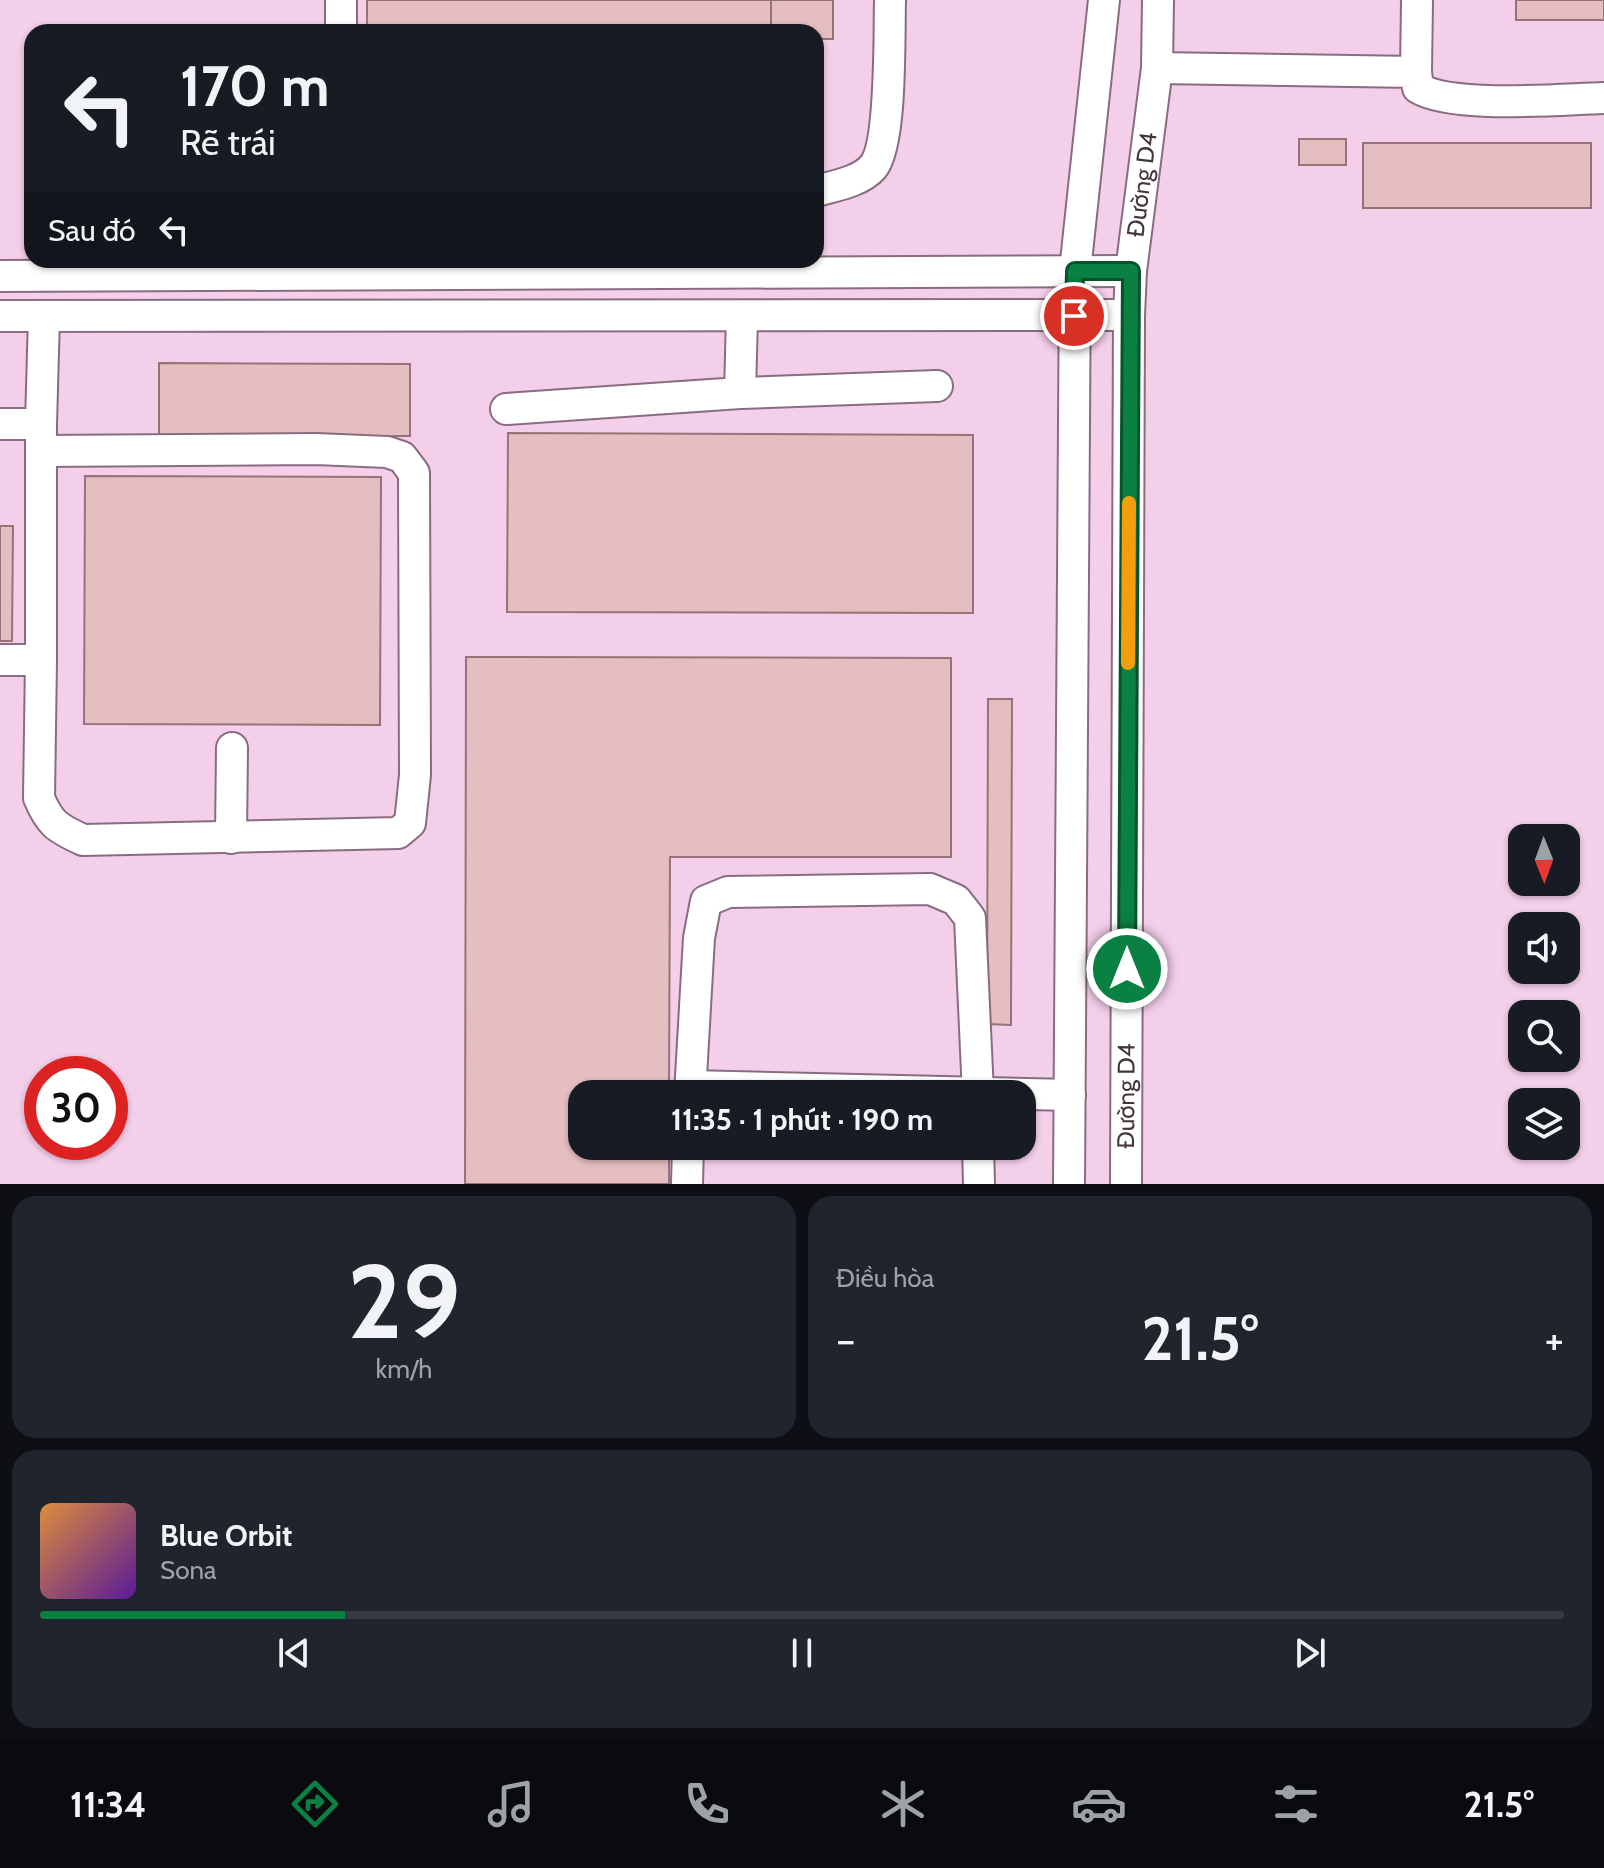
<!DOCTYPE html>
<html lang="vi">
<head>
<meta charset="utf-8">
<style>
	body { margin:0; font-family:Cabin,sans-serif; background:#20242c; color:#f1f3f6; height:100vh; display:flex; flex-direction:column; font-size:30px; white-space:nowrap }
	* { box-sizing:border-box; margin:0 }
	p { font-size:26px; color:#9ea1a6 }
	.icon { flex:none; width:44px; height:44px; fill:none; stroke:currentColor; stroke-width:2; stroke-linecap:round; stroke-linejoin:round }
	.map { position:relative; height:1184px; overflow:hidden }
	.sheet { display:flex; flex-direction:column; gap:12px; padding:12px; background:#0d0f14; flex:1 }
	.sheet>* { flex:none }
	.guide { position:absolute; left:24px; top:24px; width:800px; height:244px; border-radius:24px; box-shadow:0 2px 6px #0004; background:#171b24; color:#f1f3f6; overflow:hidden }
	.needle { width:52px; rotate:179deg }
	.controls { position:absolute; left:1508px; top:824px; display:grid; gap:16px }
	.controls a { display:grid; place-items:center; width:72px; height:72px; border-radius:16px; background:#171b24; box-shadow:0 2px 6px #0004; font-size:40px }
	.speed { position:absolute; left:24px; top:1056px; display:flex; gap:16px; font-size:40px; font-weight:700; text-align:center }
	.speed>* { display:grid; place-content:center; width:104px; height:104px; border-radius:50%; background:#171b24; box-shadow:0 2px 6px #0004; line-height:1 }
	.speed .limit { border:12px solid #d22; background:#fff; color:#111 }
	.pin { position:absolute; display:grid; place-items:center; width:68px; height:68px; color:#fff; margin:-34px; border:4px solid #fff; border-radius:50%; box-shadow:0 2px 8px #0007 }
	.me { position:absolute; width:88px; margin:-44px; rotate:0deg; stroke-linejoin:round; filter:drop-shadow(0 0 6px #0008) }
	.turn { display:flex; align-items:center; gap:28px; height:168px; padding:0 24px; font-size:36px }
	.turn .icon { width:104px; height:104px; stroke-width:2.5 }
	.turn b { display:block; font-size:56px; line-height:68px }
	.then { display:flex; align-items:center; height:76px; padding:0 24px; background:#0003; gap:16px; font-size:30px }
	.big { font-size:60px; font-weight:800; line-height:1.1 }
	.sheet .tile { flex:1; display:flex; flex-direction:column; justify-content:center; gap:12px; min-width:0; padding:0 28px; border-radius:24px; background:#20242c }
	.sheet .dial { align-items:center; gap:0 }
	.dial b { font-size:104px; line-height:1 }
	.song { display:flex; align-items:center; gap:24px }
	.cover { width:96px; height:96px; border-radius:12px; background:linear-gradient(135deg,hsl(30 70% 55%),hsl(270 70% 35%)) }
	.played { height:8px; border-radius:4px; background:linear-gradient(90deg,#0b8043 20%,#363941 20%) }
	.keys { display:flex; justify-content:space-around; direction:ltr }
	.heat { display:flex; justify-content:space-between; align-items:center; font-size:44px; direction:ltr }
	.sheet .tiles { flex:1; display:grid; gap:12px; grid-template-columns:1fr 1fr }
	.tile:last-child { grid-column:span 2 }
	.trip { position:absolute; left:568px; top:1080px; width:468px; height:80px; border-radius:24px; background:#171b24; box-shadow:0 2px 6px #0004; font-weight:800; line-height:80px; text-align:center }
	.menu { display:flex; height:128px; justify-content:space-around; align-items:center; background:#090b0e; color:#9ea1a6 }
	.menu .icon { width:56px; height:56px }
	.menu .current { color:#0b8043 }
	.menu b { font-size:36px; color:#f1f3f6 }
	.map>svg:first-child { display:block }
</style>
</head>
<body>
<div class="map">
<svg width="1604" height="1184" viewBox="0 0 1604 1184">
	<rect width="100%" height="100%" fill="#fedef4"/>
	<path fill="#f4cfea" fill-rule="evenodd" d="M0,0H1604V1184H0ZM32,32H816V260H32ZM1522,838H1566V882H1522ZM1522,926H1566V970H1522ZM1522,1014H1566V1058H1522ZM42,1074H110V1142H42ZM582,1094H1022V1146H582ZM1522,1102H1566V1146H1522Z"/>
	<g fill="#e5bec2" stroke="#967376" stroke-width="2">
		<rect x="367" y="0" width="404" height="32"/>
		<polygon points="771,0 833,0 833,39 816,39 816,32 771,32"/>
		<rect x="1516" y="0" width="88" height="20"/>
		<rect x="1299" y="139" width="47" height="26"/>
		<rect x="1363" y="143" width="228" height="65"/>
		<polygon points="159,363 410,364 410,436 159,436"/>
		<polygon points="508,433 973,435 973,613 507,612"/>
		<polygon points="85,476 381,477 380,725 84,724"/>
		<polygon points="0,526 13,526 12,641 0,641"/>
		<polygon points="466,657 951,658 951,857 670,857 669,1094 582,1094 582,1146 669,1146 669,1184 465,1184"/>
		<polygon points="988,699 1012,699 1011,1025 987,1024"/>
	</g>
	<g fill="none" stroke-linecap="round" stroke-linejoin="round">
		<g stroke="#886d80" stroke-width="34">
			<g id="minor">
				<polyline points="341,32 341,0"/>
				<path d="M1157,68L1416,72L1418,88C1453,109 1560,99 1604,98"/>
				<polyline points="1416,72 1417,0"/>
				<path d="M816,191C834,186 860,182 873,167C892,145 889,33 890,0"/>
				<polyline points="0,276 1131,271"/>
				<polyline points="0,316 1129,315"/>
				<polyline points="740,393 937,386"/>
				<polyline points="506,409 740,393 742,316"/>
				<polyline points="0,424 41,424 44,316"/>
				<path d="M41,451L316,449L387,452L402,457L414,473L415,775L410,823L398,833L83,840C57,828 50,824 39,798L41,660"/>
				<polyline points="0,660 41,660 41,424"/>
				<polyline points="231,838 232,748"/>
				<polyline points="690,1086 1070,1095"/>
				<polyline points="690,1094 699,938 706,901 728,892 930,889 956,900 970,918 978,1094"/>
				<polyline points="978,1146 979,1184"/>
				<polyline points="687,1184 688,1146"/>
				<polyline points="1069,1184 1075,271 1104,0"/>
				<path id="s1" d="M1126,1184L1129,315L1131,271L1157,68L1158,0"/>
			</g>
		</g>
		<use href="#minor" stroke="#fff" stroke-width="30"/>
	</g>
	<g fill="none" stroke-linecap="round" stroke-linejoin="round">
		<g stroke="#07532c" stroke-width="20">
			<polyline id="route" points="1074,316 1075,271 1131,271 1127,969"/>
		</g>
		<use href="#route" stroke="#0b8043" stroke-width="14"/>
		<polyline stroke="#f59e0b" stroke-width="14" points="1128,663 1129,503"/>
	</g>
	<g text-anchor="middle" stroke-width="6" stroke-linejoin="round" paint-order="stroke">
		<g font-size="24" fill="#42363e" stroke="#fedef4">
			<text dy="8" stroke="none"><textPath href="#s1" startOffset="1000">Đường D4</textPath></text>
			<text dy="8" stroke="none"><textPath href="#s1" startOffset="88">Đường D4</textPath></text>
		</g>
	</g>
</svg>
<div class="controls">
<a><svg class="needle" viewBox="-14 -14 28 28"><path d="M0-13l5 13h-10z" fill="#e53935"/><path d="M0 13l5-13h-10z" fill="#9ea1a6"/></svg></a>
<a><svg class="icon" aria-label="sound" viewBox="0 0 24 24"><path d="M4 9h4l5-4v14l-5-4H4zM17 9q2 3 0 6"/></svg></a>
<a><svg class="icon" aria-label="search" viewBox="0 0 24 24"><circle cx="10" cy="10" r="6"/><path d="M15 15l6 6"/></svg></a>
<a><svg class="icon" aria-label="layers" viewBox="0 0 24 24"><path d="M12 4l9 5-9 5-9-5zM3 14l9 5 9-5"/></svg></a>
</div>
<div class="speed"><div class="limit">30</div></div>
<div class="pin" style="left:1074px;top:316px;background:#d93025"><svg class="icon" aria-label="arrive" viewBox="0 0 24 24"><path d="M6 21V4h12l-3 4 3 4H6"/></svg></div>
<svg class="me" style="left:1127px;top:969px" viewBox="-20 -20 40 40"><circle r="17" fill="#0b8043" stroke="#fff" stroke-width="3"/><path d="M0-11L8 9 0 5-8 9z" fill="#fff"/></svg>
<div class="trip">11:35 · 1 phút · 190 m</div>
<div class="guide">
<div class="turn"><svg class="icon" aria-label="left" viewBox="0 0 24 24"><path d="M17 20v-9H6M10 6l-5 5 5 5"/></svg><div><b>170 m</b>Rẽ trái</div></div>
<div class="then">Sau đó<svg class="icon" aria-label="left" viewBox="0 0 24 24"><path d="M17 20v-9H6M10 6l-5 5 5 5"/></svg></div>
</div>
</div>
<section class="sheet">
<div class="tiles">
<div class="tile dial"><b>29</b><p>km/h</p></div>
<div class="tile"><p>Điều hòa</p>
<div class="heat"><a>−</a><b class="big">21.5°</b><a>+</a></div>
</div>
<div class="tile">
<div class="song"><i class="cover"></i><div><b>Blue Orbit</b><p>Sona</p></div></div>
<div class="played"></div>
<div class="keys"><svg class="icon" aria-label="previous" viewBox="0 0 24 24"><path d="M18 5L8 12l10 7zM5 5v14"/></svg><svg class="icon" aria-label="pause" viewBox="0 0 24 24"><path d="M8 5v14M16 5v14"/></svg><svg class="icon" aria-label="next" viewBox="0 0 24 24"><path d="M6 5l10 7-10 7zM19 5v14"/></svg></div>
</div>
</div>
</section>
<nav class="menu">
<b>11:34</b>
<svg class="icon current" aria-label="directions" viewBox="0 0 24 24"><path d="M12 3l9 9-9 9-9-9zM9 14v-3h6M13 9l2 2-2 2"/></svg>
<svg class="icon" aria-label="music" viewBox="0 0 24 24"><path d="M9 18V5l10-2v13"/><circle cx="6" cy="18" r="3"/><circle cx="16" cy="16" r="3"/></svg>
<svg class="icon" aria-label="phone" viewBox="0 0 24 24"><path d="M5 4h4l2 5-3 2q2 4 5 5l2-3 5 2v4C11 20 4 13 5 4z"/></svg>
<svg class="icon" aria-label="climate" viewBox="0 0 24 24"><path d="M12 3v18M4 7l16 10M4 17L20 7"/></svg>
<svg class="icon" aria-label="car" viewBox="0 0 24 24"><path d="M5 17H2v-5l4-1 3-4h7l3 4 3 1v5h-3M9 17h6M6 11h13"/><circle cx="7" cy="17" r="2"/><circle cx="17" cy="17" r="2"/></svg>
<svg class="icon" aria-label="filters" viewBox="0 0 24 24"><path d="M4 7h16M4 17h16"/><circle cx="9" cy="7" r="2"/><circle cx="15" cy="17" r="2"/></svg>
<b>21.5°</b>
</nav>
</body>
</html>
